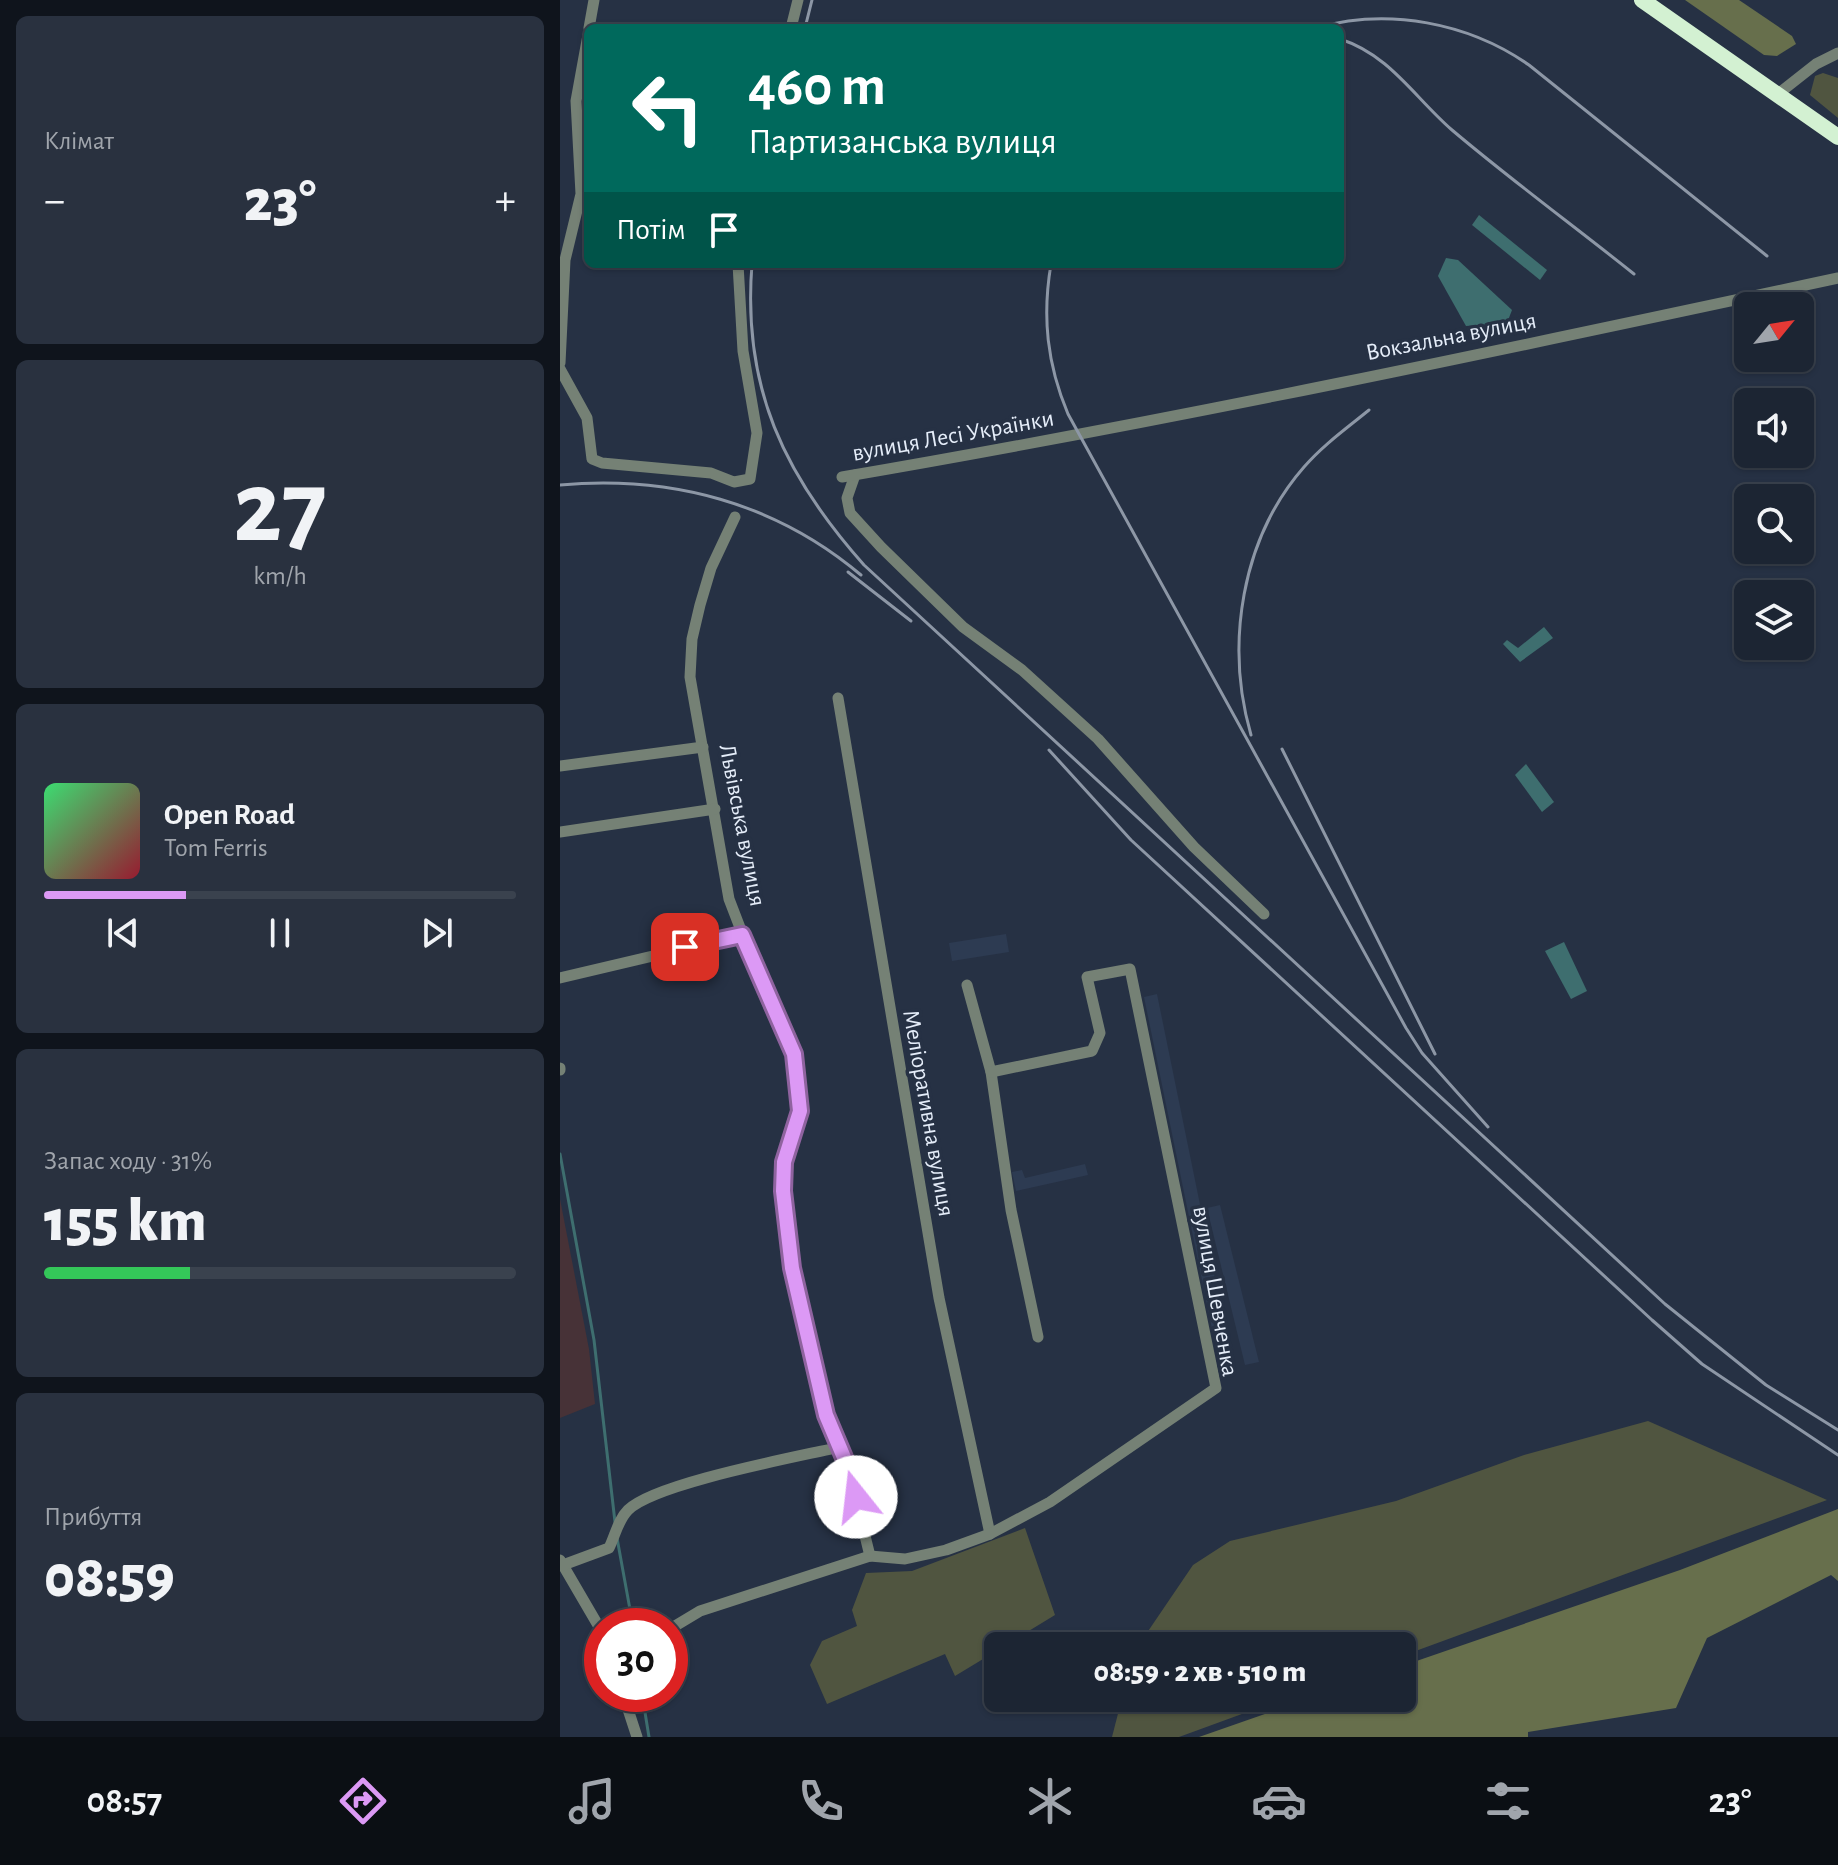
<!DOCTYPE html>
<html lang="uk">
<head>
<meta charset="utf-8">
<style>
	body { margin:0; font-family:"Alegreya Sans",sans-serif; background:#29313f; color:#f1f3f6; height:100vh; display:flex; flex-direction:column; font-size:30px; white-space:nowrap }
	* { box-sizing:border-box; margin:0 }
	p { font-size:26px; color:#a0a5ac }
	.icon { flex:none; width:44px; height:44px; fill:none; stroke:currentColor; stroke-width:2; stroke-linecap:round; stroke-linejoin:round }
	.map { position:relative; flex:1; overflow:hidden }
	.drawer { display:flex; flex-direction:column; gap:16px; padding:16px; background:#0f141c; width:560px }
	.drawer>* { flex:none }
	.guide { position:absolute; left:24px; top:24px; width:760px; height:244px; border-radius:12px; box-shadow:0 2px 6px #0004,0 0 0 2px #3a424e; background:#00695c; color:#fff; overflow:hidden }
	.needle { width:52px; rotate:60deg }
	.fabs { position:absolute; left:1174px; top:292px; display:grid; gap:16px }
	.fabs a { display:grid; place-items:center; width:80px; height:80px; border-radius:12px; background:#1c2533; box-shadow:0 2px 6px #0004,0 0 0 2px #3a424e; font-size:40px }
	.speed { position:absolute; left:24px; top:1608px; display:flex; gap:16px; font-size:40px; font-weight:700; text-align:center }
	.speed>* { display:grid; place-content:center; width:104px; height:104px; border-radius:50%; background:#1c2533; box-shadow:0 2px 6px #0004,0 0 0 2px #3a424e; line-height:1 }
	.speed .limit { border:12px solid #d22; background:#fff; color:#111 }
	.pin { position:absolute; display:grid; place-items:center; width:68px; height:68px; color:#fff; margin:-34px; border-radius:16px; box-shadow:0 4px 12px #0006 }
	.me { position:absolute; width:88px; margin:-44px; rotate:344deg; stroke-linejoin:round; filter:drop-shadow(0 0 6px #0008) }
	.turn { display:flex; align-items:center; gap:28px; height:168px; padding:0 32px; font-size:36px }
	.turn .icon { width:104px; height:104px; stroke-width:2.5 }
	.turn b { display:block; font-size:56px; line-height:68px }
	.then { display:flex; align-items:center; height:76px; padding:0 32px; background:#0003; gap:16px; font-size:30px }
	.big { font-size:60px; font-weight:800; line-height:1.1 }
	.drawer .widget { flex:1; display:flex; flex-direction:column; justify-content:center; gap:12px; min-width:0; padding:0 28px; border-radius:12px; background:#29313f }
	.drawer .dial { align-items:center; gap:0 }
	.dial b { font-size:104px; line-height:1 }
	.song { display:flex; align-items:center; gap:24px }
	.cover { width:96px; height:96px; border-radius:12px; background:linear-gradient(135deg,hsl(140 70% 55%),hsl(350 70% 35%)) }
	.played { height:8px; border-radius:4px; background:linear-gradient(90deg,#dc99f5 30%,#3a424e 30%) }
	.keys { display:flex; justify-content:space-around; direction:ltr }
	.heat { display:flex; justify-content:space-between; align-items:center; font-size:44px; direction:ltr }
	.charge { height:12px; border-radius:6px; background:linear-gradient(90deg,#34c759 31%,#3a424e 0) }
	.trip { position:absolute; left:424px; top:1632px; width:432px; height:80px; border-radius:12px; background:#1c2533; box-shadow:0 2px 6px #0004,0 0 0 2px #3a424e; font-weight:800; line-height:80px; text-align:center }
	.menu { display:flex; height:128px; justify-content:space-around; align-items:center; background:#0b0f14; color:#a0a5ac }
	.menu .icon { width:56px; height:56px }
	.menu .active { color:#dc99f5 }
	.menu b { font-size:36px; color:#f1f3f6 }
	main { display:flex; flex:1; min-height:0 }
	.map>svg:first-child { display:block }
</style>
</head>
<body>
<main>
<section class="drawer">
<div class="widget"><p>Клімат</p>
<div class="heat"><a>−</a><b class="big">23°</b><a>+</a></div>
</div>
<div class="widget dial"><b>27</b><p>km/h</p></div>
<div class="widget">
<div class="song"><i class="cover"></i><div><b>Open Road</b><p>Tom Ferris</p></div></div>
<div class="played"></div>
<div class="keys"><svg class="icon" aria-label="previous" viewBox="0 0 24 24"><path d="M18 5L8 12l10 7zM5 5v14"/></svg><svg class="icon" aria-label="pause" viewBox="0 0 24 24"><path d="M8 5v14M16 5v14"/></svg><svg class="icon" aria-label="next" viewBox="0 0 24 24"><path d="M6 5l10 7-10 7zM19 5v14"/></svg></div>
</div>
<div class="widget"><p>Запас ходу · 31%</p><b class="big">155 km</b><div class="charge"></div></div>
<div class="widget"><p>Прибуття</p><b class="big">08:59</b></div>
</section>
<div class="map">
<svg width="1278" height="1737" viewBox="0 0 1278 1737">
	<rect width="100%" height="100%" fill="#263144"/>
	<g fill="#2d3b52">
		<polygon points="446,934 449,952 392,961 389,943"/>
		<polygon points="597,994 673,1366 660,1368 584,997"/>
		<polygon points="525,1164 528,1175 456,1191 452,1172 462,1170 465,1178"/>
		<polygon points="660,1205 699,1362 685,1365 647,1208"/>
	</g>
	<polygon fill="#473237" points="0,1199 29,1349 35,1404 0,1418"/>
	<g fill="#505540">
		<polygon points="1263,73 1278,78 1278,118 1250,95 1255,76"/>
		<polygon points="1088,1421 1267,1500 842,1656 842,1646 578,1646 633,1565 670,1541 836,1501 964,1455"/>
		<polygon points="465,1528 495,1615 444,1646 438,1646 438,1650 395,1676 385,1654 267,1704 250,1665 262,1641 297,1626 292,1610 306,1573 352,1571"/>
		<polygon points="562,1698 726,1698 619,1737 552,1737"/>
	</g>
	<g fill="#676f4c">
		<polygon points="1125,0 1179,0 1232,36 1236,44 1217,56 1204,55"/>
		<polygon points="1278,1509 1278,1581 1271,1575 1147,1638 1116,1708 968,1732 968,1737 639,1737 751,1698 842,1698 842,1666 1120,1570"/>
	</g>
	<g fill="#3e6e6f">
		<polygon points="919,215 987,270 980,280 912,225"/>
		<polygon points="886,258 898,260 952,310 947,323 906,326 878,276"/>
		<polygon points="984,627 993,638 960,662 943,644 947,640 958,648"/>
		<polygon points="966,764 994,802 982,812 955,775"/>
		<polygon points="1004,942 1027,991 1011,999 985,951"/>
	</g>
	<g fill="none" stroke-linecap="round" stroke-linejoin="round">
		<g stroke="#3e6e6f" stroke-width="3">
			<polyline points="0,1154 34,1340 55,1522"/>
			<polyline points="57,1538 73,1626"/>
			<polyline points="82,1694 89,1737"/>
		</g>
		<g stroke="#758175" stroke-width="11">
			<polyline points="29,28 34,0"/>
			<polyline points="231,28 238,0"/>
			<polyline points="1218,94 1256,64 1278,53"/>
			<polyline points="0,363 5,260 21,194 16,101 28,35"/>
			<polyline points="0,369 27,418 32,459 42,463 151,473 174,482 190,479 197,433 183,351 178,264"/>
			<polyline points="295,475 287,498 290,513 321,547 403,627 462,670 538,739 634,847 704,914"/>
			<path d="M282,477C615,420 947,349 1278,278"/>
			<polyline points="175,517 151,568 140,605 132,639 130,677 169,899 214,1016 234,1054 240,1111 224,1162 223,1191 232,1268 266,1415 288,1467 310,1556"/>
			<polyline points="278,698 379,1298 430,1534"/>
			<polyline points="0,766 143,747"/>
			<polyline points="0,832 155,809"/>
			<polyline points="0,978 182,935"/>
			<polyline points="407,985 431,1072 451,1210 478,1337"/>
			<polyline points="0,1068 0,1070"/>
			<polyline points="0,1560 42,1632"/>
			<path d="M3,1565L49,1548C55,1536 58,1520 68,1510C95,1483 237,1457 280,1447"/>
			<polyline points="110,1629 140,1611 310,1556 345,1559 386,1550 430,1534 490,1502 656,1388 570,969 527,977 540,1033 532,1051 431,1072"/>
			<polyline points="63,1694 77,1737"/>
		</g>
		<polyline stroke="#d3f1d2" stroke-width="16" points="1082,0 1278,137"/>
		<g stroke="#8d97a6" stroke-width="3">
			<polyline points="245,28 252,0"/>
			<path d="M756,28C828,7 909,23 969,65L1207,256"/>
			<path d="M780,39C830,55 854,97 892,130C951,180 1014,226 1074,274"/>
			<path d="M192,264C182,387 224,475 304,565L1105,1304L1206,1385L1278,1430"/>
			<path d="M491,264C482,317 487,364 508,414L846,1028L862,1053L928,1127"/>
			<path d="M0,485C111,475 216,503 301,575"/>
			<polyline points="288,572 351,621"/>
			<path d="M691,735C665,645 681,539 744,467C763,445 787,428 809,410"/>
			<polyline points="722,749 875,1054"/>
			<polyline points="489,750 571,840 1092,1320 1142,1364 1278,1455"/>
		</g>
	</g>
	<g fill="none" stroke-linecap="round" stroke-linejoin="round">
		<g stroke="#8f639f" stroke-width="20">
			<polyline id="route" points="125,947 182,935 234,1054 240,1111 224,1162 223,1191 232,1268 266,1415 288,1467 296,1497"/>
		</g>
		<use href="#route" stroke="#dc99f5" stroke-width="14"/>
	</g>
	<g text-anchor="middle" stroke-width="7" stroke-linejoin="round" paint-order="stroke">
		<g font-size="24" fill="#e5edf9" stroke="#263144">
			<text transform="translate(891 336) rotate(-11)" y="8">Вокзальна вулиця</text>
			<text transform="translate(393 435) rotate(-10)" y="8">вулиця Лесі Українки</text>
			<text transform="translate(183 825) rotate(79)" y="8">Львівська вулиця</text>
			<text transform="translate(369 1113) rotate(80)" y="8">Меліоративна вулиця</text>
			<text transform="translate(656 1291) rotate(80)" y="8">вулиця Шевченка</text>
		</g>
	</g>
</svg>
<div class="fabs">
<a><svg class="needle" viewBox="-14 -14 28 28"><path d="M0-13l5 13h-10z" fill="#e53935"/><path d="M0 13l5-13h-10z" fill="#a0a5ac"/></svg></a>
<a><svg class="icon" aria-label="sound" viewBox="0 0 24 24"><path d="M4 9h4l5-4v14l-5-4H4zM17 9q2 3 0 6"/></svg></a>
<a><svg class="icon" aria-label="search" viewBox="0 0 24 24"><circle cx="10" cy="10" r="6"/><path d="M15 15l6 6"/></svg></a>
<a><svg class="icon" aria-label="layers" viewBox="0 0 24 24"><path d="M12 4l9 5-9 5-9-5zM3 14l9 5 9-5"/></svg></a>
</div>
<div class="speed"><div class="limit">30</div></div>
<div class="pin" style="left:125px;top:947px;background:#d93025"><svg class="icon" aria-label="arrive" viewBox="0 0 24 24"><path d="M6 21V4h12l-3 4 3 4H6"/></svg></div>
<svg class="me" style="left:296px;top:1497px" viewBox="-20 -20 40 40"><circle r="19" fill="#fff"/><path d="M0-13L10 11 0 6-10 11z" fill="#dc99f5"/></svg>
<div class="trip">08:59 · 2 хв · 510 m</div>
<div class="guide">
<div class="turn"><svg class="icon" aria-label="left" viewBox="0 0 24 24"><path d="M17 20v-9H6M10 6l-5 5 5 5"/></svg><div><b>460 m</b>Партизанська вулиця</div></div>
<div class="then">Потім<svg class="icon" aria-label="arrive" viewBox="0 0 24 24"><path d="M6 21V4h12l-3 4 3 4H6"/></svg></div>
</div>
</div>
</main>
<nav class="menu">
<b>08:57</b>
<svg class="icon active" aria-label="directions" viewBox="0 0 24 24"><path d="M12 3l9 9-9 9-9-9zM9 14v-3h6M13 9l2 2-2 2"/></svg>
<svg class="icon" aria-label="music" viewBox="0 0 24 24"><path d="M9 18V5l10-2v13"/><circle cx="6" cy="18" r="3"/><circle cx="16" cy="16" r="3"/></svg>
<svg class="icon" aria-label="phone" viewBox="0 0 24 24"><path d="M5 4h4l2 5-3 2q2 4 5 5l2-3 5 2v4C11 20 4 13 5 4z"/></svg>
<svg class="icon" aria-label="climate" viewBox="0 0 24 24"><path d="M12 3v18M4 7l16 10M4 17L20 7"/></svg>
<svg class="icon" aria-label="car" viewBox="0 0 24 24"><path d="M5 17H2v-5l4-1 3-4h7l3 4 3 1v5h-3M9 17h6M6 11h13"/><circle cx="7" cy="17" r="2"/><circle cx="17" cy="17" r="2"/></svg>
<svg class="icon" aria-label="filters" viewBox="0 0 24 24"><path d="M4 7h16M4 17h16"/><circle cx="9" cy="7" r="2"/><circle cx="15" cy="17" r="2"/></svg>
<b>23°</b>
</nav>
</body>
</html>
